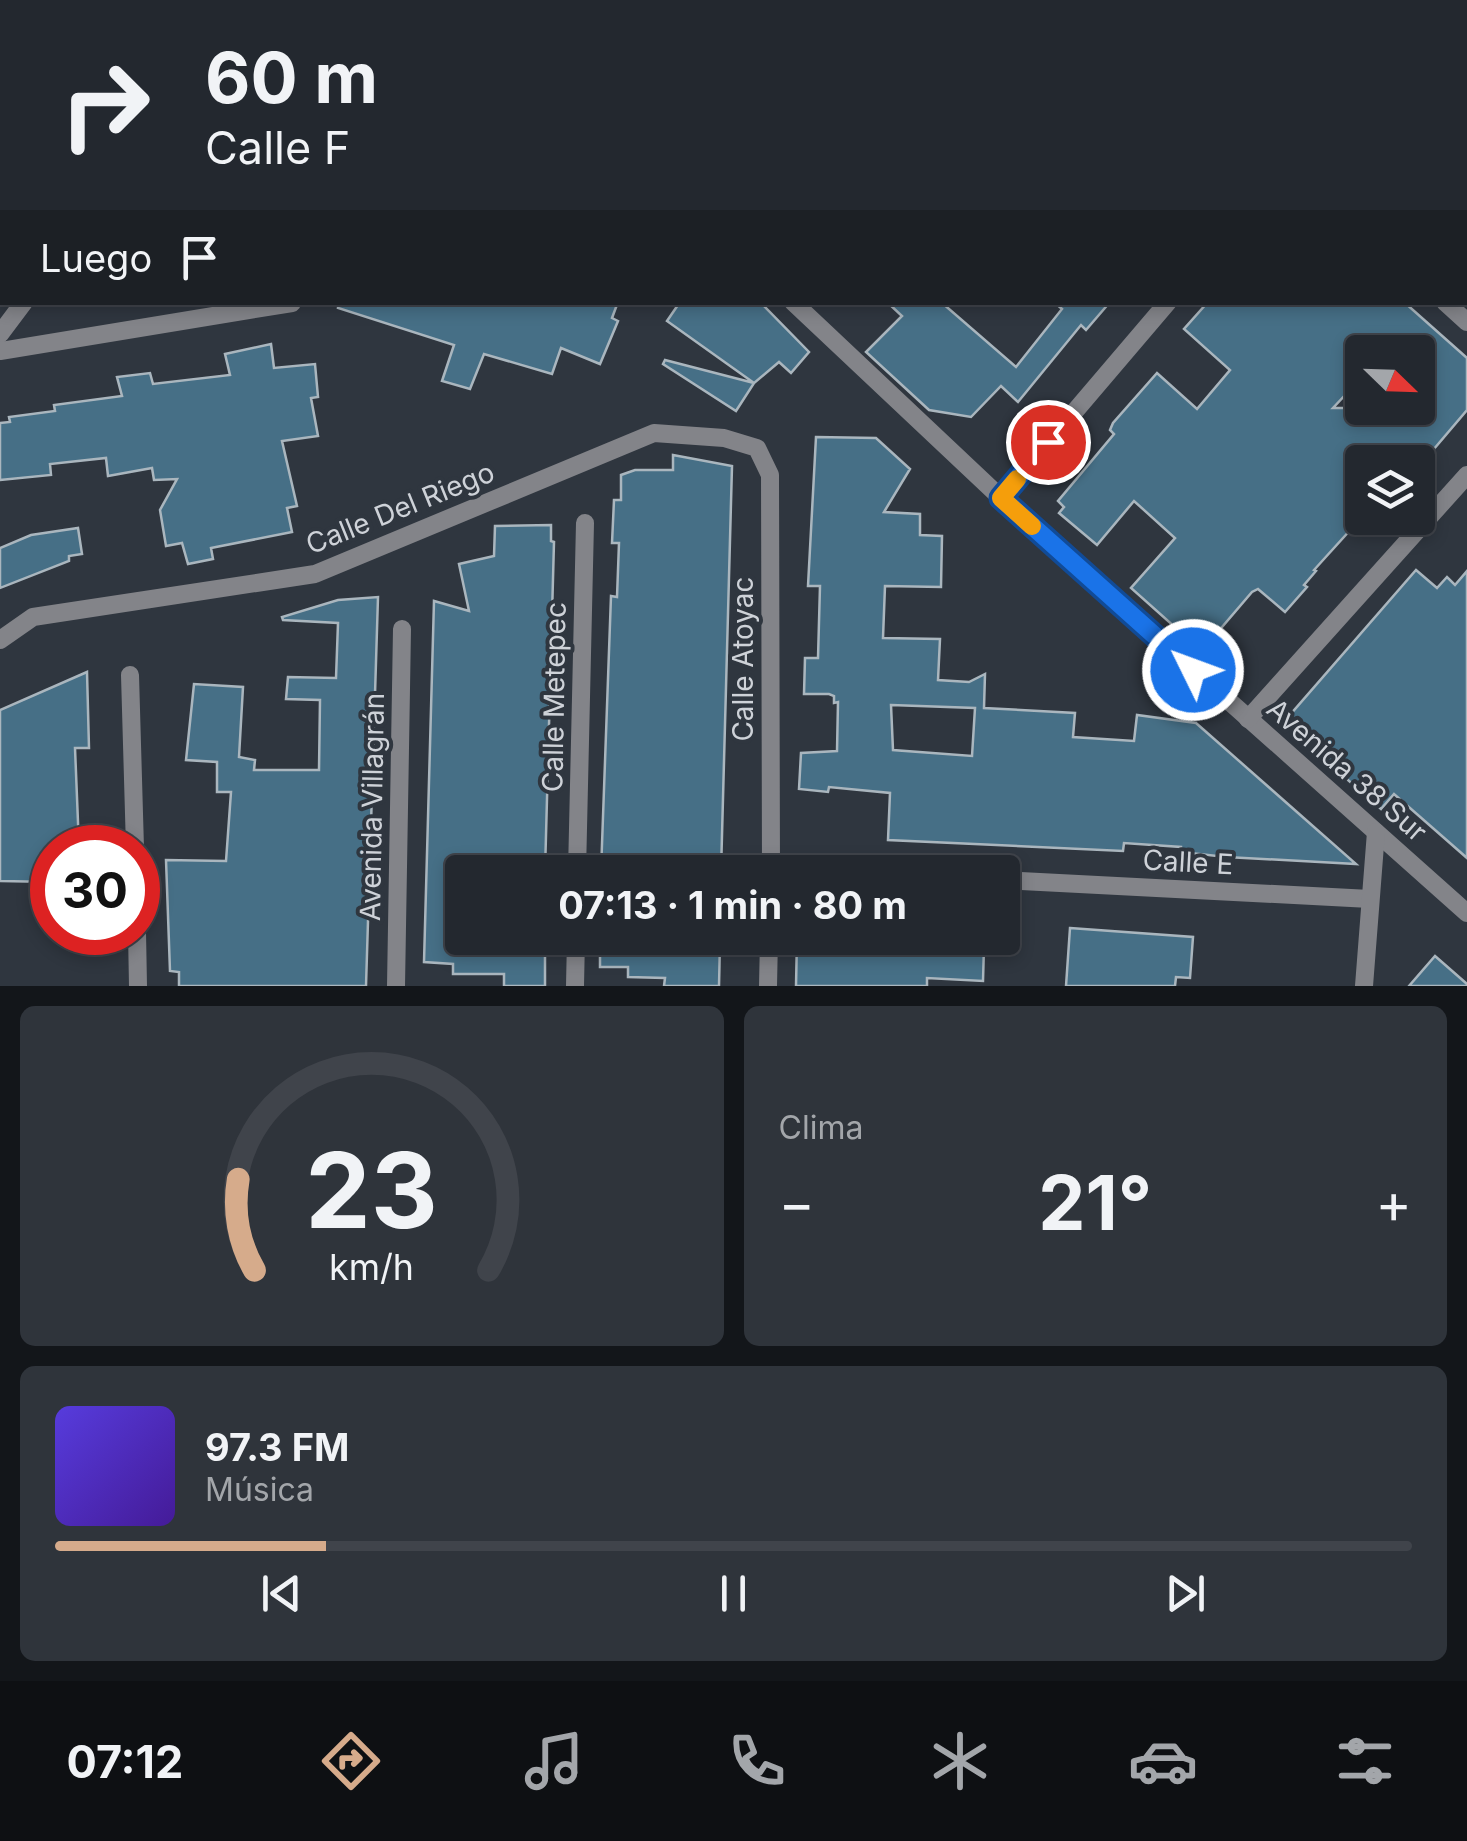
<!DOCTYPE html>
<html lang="es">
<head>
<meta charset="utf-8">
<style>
	body { margin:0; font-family:Inter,sans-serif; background:#2f343b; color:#f1f3f6; height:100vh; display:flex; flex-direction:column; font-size:38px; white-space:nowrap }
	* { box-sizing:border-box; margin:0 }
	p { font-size:32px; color:#a3a6aa }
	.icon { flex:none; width:55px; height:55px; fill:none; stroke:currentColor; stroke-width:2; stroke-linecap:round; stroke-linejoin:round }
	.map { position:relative; height:986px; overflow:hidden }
	.details { display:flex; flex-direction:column; gap:20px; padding:20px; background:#13161a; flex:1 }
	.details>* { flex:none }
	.banner { position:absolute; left:0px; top:0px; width:1468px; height:305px; box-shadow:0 5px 15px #0003,0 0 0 2px #40444b; background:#23282f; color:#f1f3f6; overflow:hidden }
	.needle { width:65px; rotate:113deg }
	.fabs { position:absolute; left:1345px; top:335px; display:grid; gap:20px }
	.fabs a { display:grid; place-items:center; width:90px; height:90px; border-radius:10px; background:#23282f; box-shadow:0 5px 15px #0003,0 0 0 2px #40444b; font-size:50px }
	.speed { position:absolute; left:30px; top:825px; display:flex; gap:20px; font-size:50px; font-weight:700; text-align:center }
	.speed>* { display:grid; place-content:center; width:130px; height:130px; border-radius:50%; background:#23282f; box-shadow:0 5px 15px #0003,0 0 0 2px #40444b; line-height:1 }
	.speed .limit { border:15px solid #d22; background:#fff; color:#111 }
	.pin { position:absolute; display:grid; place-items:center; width:85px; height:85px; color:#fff; margin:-42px; border:5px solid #fff; border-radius:50%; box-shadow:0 2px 10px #0007 }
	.me { position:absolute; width:110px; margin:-55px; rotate:312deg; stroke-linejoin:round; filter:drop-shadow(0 0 8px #0008) }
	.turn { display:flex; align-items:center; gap:35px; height:210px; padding:0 40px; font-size:45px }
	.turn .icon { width:130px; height:130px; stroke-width:2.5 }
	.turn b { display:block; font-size:70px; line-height:85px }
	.then { display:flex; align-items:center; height:95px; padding:0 40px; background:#0003; gap:20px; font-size:38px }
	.big { font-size:75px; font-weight:700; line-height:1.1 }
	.details .widget { flex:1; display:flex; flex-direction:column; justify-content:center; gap:15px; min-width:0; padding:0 35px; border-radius:15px; background:#2f343b }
	.details .dial { align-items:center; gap:0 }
	.dial svg { height:260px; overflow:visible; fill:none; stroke:#40444b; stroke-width:7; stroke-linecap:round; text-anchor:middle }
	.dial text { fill:#f1f3f6; stroke:none }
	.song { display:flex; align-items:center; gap:30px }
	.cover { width:120px; height:120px; border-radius:15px; background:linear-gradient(135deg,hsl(250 70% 55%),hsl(260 70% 35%)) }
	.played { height:10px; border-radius:5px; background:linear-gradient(90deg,#d6ab8b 20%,#40444b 20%) }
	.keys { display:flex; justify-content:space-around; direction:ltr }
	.heat { display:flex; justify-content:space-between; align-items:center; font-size:55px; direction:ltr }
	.details .tiles { flex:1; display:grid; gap:20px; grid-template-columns:1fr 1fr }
	.widget:last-child { grid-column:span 2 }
	.trip { position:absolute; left:445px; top:855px; width:575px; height:100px; border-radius:10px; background:#23282f; box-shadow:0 5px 15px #0003,0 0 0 2px #40444b; font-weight:700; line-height:100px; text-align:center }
	.tab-bar { display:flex; height:160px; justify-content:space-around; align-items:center; background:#0e1013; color:#a3a6aa }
	.tab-bar .icon { width:70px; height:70px }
	.tab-bar .current { color:#d6ab8b }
	.tab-bar b { font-size:45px; color:#f1f3f6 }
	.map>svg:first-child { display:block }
</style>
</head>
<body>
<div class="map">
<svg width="1467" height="986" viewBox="0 0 1467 986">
	<rect width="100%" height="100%" fill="#2f363f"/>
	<g fill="#466f86" stroke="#aab6be" stroke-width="2.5" fill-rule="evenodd">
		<polygon points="339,302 618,302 612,318 618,321 600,364 561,348 552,374 484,354 470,389 442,381 454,345 338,308"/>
		<polygon points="680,302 760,302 809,352 791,373 779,362 754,383 736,411 663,364 665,360 754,383 667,321"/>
		<polygon points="887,302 941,302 1016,367 1062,309 1054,302 1110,302 1086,330 1081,325 1018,402 1001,386 971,417 929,410 866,352 902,316"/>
		<path d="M1208,302H1404L1467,358V410L1428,456L1416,445L1400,462H1362V517L1314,570L1316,571L1304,585L1307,587L1285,612L1258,589L1252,592L1217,633L1230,646L1214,662L1131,588L1175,538L1134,501L1097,545L1059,513L1064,507L1058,501L1114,434L1110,430L1113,423L1157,373L1197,409L1230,370L1184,329ZM1362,352H1418V408H1333L1362,377Z"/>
		<polygon points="271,344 274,368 315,364 318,397 311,398 318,436 282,441 297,506 287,508 292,532 211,548 213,559 188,564 182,543 166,546 160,510 177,479 154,480 152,468 108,476 106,458 50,464 51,475 0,480 0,423 10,422 9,417 55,411 54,405 122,396 117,377 150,373 153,384 230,375 225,354"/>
		<path d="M816,437L876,438L910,469L884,512L920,514V535L942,536L941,587L885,586L883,638L940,639L938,680L969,682L985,674L984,708L1075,713L1073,737L1134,741L1137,715L1196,723L1356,864L1226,857L1181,852V847L1124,843L1123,851L888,840L890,793L829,787L828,792L799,789L801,753L837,751L838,702L834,703V696L829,694H804L805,658H818L820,586H808ZM891,705L975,708L972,756L893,750Z"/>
		<polygon points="673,455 732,466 721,872 601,872 611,596 617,597 619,543 612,543 614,500 621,500 621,475 635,470 673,470"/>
		<polygon points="551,525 551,541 554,542 545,872 462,872 462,938 545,938 545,986 504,986 504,974 453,974 453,964 424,962 434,601 469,611 459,564 494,556 495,526"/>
		<polygon points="78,528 82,554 69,556 69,561 0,588 0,548 31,535"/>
		<polygon points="1416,570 1437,588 1447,577 1455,585 1467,571 1467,858 1394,794 1381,809 1283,723"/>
		<polygon points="378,597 366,986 179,986 179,972 170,971 166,860 226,861 231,792 217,792 217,762 186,760 194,684 243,687 239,757 255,760 254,770 319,770 320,700 286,699 288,677 336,678 338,623 283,620 282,617 338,600"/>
		<polygon points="87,672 89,748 75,748 79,847 52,847 52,882 0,881 0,710"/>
		<polygon points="1070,928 1193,937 1190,978 1176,977 1175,986 1066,986"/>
		<polygon points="600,938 720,941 719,986 664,986 665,978 628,977 628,967 600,967"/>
		<polygon points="797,938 940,938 940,944 984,946 983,981 927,978 927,986 796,986"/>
		<polygon points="1435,956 1467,984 1467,986 1409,986"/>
	</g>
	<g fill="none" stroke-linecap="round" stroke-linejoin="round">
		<g stroke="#838489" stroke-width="18">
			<polyline points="452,0 455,2"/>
			<polyline points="1114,0 1117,2"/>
			<polyline points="254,2 256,0"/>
			<polyline points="865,2 867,0"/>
			<polyline points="1265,2 1268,0"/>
			<polyline points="793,302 1001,498 1467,913"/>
			<polyline points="1445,302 1467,322"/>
			<polyline points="0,334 24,302"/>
			<polyline points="0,351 292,303"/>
			<polyline points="1001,498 1168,302"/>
			<polyline points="0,640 33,617 315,574 654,433 724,438 757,448 770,475 771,872"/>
			<polyline points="130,675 135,848"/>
			<polyline points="1248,719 1467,475"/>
			<polyline points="771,867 868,872"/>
			<polyline points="577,872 585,523"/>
			<polyline points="1002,880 1370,899"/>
			<polyline points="137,932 138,986"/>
			<polyline points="396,986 402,629"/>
			<polyline points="575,986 576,938"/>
			<polyline points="768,986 769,938"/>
			<polyline points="1364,986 1376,832"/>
		</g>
	</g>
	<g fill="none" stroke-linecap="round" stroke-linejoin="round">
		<g stroke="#114b97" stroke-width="25">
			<polyline id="route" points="1048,442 1001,498 1193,670"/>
		</g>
		<use href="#route" stroke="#1a73e8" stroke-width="18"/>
		<polyline stroke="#f59e0b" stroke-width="18" points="1017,479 1001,498 1032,526"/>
	</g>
	<g text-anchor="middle" stroke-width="8" stroke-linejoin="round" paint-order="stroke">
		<g font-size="28" fill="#ced2d8" stroke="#2f363f">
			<text transform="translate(400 508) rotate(-22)" y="10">Calle Del Riego</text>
			<text transform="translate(743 659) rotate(-90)" y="10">Calle Atoyac</text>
			<text transform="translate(554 697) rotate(-89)" y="10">Calle Metepec</text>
			<text transform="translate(1347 770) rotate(41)" y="10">Avenida 38 Sur</text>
			<text transform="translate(372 807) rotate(-89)" y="10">Avenida Villagrán</text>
			<text transform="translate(1188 862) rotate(3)" y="10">Calle E</text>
		</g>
	</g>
</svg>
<div class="fabs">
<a><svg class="needle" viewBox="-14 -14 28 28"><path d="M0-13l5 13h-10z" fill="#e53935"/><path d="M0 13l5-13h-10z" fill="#a3a6aa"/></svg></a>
<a><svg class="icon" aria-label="layers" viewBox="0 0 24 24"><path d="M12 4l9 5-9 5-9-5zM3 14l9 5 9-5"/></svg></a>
</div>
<div class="speed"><div class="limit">30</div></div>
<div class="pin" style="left:1048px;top:442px;background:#d93025"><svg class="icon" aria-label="arrive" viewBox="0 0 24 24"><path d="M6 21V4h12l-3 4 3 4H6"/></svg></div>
<svg class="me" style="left:1193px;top:670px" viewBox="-20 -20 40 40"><circle r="17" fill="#1a73e8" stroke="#fff" stroke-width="3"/><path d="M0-11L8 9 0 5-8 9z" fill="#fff"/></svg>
<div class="trip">07:13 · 1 min · 80 m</div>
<div class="banner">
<div class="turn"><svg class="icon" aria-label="right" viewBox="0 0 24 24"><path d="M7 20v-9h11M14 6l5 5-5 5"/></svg><div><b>60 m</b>Calle F</div></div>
<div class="then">Luego<svg class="icon" aria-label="arrive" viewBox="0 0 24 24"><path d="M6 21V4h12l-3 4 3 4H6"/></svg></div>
</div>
</div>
<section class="details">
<div class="tiles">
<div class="widget dial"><svg viewBox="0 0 100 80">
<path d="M14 69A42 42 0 1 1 86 69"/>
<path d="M14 69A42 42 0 0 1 9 41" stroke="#d6ab8b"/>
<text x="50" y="56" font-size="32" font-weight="700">23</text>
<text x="50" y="72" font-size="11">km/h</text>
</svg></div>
<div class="widget"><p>Clima</p>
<div class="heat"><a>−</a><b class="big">21°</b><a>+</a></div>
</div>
<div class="widget">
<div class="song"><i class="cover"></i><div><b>97.3 FM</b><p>Música</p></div></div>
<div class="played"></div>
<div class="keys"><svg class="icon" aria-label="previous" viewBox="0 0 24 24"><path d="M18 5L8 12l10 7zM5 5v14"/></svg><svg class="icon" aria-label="pause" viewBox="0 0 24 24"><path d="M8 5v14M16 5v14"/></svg><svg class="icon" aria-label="next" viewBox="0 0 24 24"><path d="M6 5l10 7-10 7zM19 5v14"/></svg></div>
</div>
</div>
</section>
<nav class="tab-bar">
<b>07:12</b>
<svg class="icon current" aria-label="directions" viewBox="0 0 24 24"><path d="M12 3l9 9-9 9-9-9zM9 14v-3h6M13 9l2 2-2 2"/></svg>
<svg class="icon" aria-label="music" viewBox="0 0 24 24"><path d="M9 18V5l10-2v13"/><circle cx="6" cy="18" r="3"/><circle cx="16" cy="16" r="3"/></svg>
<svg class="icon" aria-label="phone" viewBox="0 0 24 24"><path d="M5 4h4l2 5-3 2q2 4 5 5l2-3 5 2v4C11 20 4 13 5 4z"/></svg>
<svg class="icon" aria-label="climate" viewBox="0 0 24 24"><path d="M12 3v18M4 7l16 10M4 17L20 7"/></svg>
<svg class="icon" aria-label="car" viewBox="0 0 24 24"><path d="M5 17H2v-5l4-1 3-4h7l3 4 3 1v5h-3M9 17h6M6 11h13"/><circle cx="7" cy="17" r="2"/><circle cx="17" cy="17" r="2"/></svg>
<svg class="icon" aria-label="filters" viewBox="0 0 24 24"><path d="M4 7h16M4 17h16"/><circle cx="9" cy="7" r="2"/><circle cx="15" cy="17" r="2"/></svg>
</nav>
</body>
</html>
